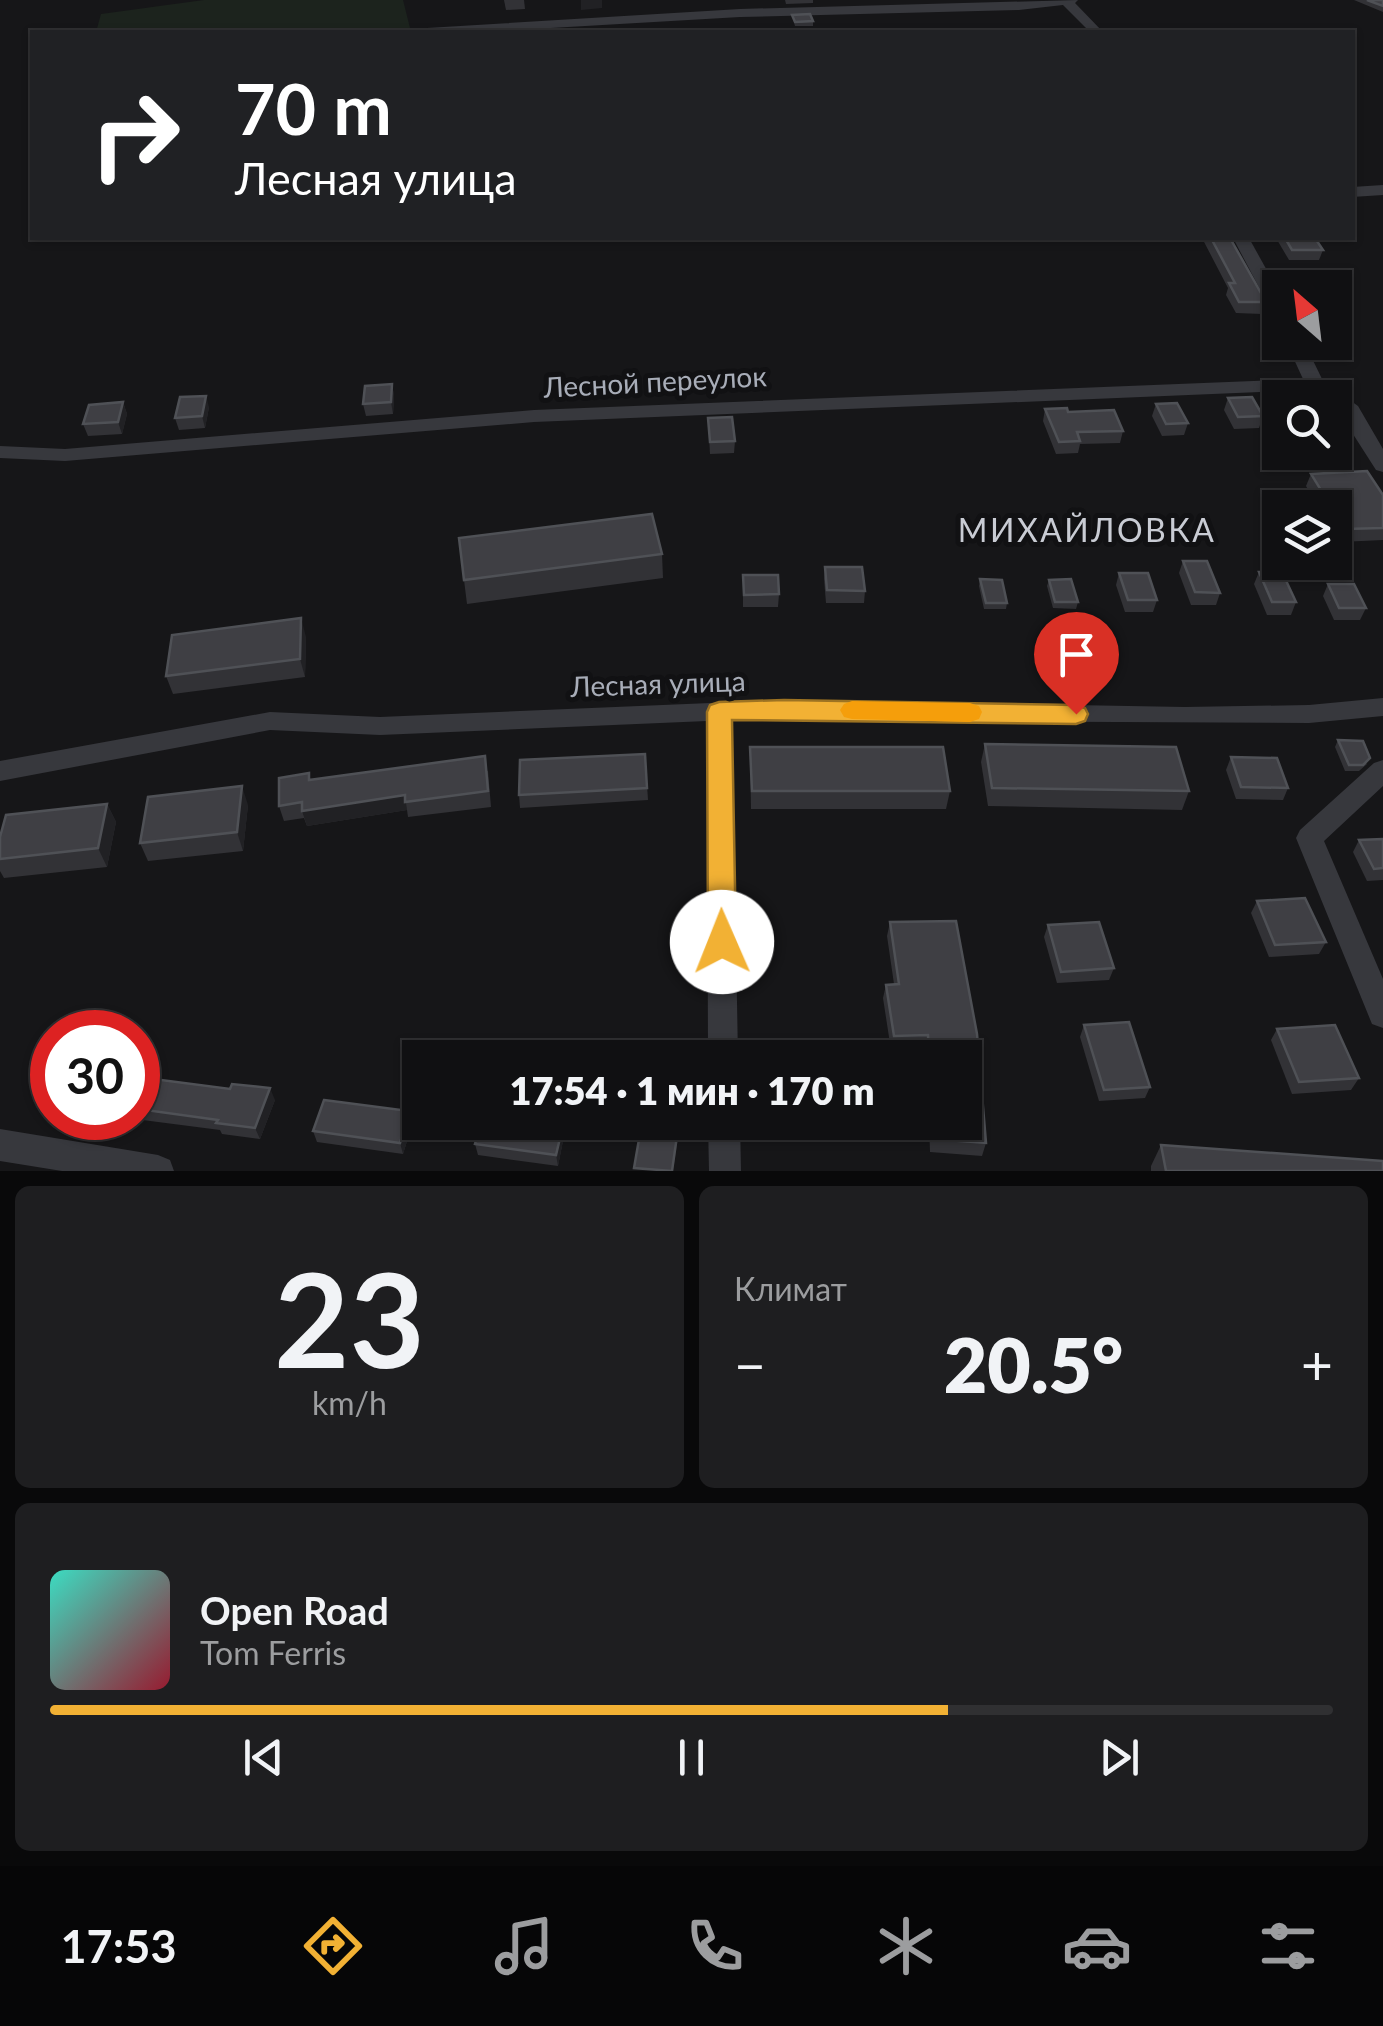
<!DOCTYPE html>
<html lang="ru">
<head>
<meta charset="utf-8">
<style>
	body { margin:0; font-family:Lato,sans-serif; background:#1e1e20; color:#f1f3f6; height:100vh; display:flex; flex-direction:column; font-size:38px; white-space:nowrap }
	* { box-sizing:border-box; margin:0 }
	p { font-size:32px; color:#9c9d9f }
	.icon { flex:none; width:55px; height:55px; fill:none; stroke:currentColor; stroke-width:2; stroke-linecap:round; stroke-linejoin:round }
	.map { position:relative; height:1171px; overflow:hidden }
	.sheet { display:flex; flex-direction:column; gap:15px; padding:15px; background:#09090a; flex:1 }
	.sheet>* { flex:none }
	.top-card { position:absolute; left:30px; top:30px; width:1325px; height:210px; border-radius:0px; box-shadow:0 2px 8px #0004,0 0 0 2px #303032; background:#202124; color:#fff; overflow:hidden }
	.needle { width:65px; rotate:332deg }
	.controls { position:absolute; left:1262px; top:270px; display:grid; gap:20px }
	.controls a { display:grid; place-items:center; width:90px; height:90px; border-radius:0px; background:#101012; box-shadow:0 2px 8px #0004,0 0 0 2px #303032; font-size:50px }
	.speed { position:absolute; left:30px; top:1010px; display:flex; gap:20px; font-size:50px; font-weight:700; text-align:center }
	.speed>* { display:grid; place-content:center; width:130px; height:130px; border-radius:50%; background:#101012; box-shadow:0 2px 8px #0004,0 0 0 2px #303032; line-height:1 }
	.speed .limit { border:15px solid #d22; background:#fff; color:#111 }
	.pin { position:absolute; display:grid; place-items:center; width:85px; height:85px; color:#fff; margin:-102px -42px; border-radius:50% 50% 50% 0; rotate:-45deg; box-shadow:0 0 10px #0007 }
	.pin .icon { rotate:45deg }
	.me { position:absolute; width:110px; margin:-55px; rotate:359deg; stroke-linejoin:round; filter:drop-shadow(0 0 8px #0008) }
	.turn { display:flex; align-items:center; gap:35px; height:210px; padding:0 40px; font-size:45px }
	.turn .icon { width:130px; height:130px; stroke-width:2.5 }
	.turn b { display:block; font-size:70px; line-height:85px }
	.big { font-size:75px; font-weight:800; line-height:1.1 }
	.sheet .widget { flex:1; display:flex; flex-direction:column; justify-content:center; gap:15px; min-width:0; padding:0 35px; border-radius:15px; background:#1e1e20 }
	.sheet .dial { align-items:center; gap:0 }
	.dial b { font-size:130px; line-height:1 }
	.song { display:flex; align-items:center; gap:30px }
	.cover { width:120px; height:120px; border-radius:15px; background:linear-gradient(135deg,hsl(170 70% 55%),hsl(350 70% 35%)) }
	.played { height:10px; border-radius:5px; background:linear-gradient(90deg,#f2b134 70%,#303032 70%) }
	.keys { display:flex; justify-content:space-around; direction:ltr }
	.heat { display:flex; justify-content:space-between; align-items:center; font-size:55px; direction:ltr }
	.sheet .tiles { flex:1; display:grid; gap:15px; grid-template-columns:1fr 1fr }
	.widget:last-child { grid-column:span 2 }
	.trip { position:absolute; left:402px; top:1040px; width:580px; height:100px; border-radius:0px; background:#101012; box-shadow:0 2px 8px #0004,0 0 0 2px #303032; font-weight:800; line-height:100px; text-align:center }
	.menu { display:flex; height:160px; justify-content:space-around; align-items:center; background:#060607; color:#9c9d9f }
	.menu .icon { width:70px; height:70px }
	.menu .current { color:#f2b134 }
	.menu b { font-size:45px; color:#f1f3f6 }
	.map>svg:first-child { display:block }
</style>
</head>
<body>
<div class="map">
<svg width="1383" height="1171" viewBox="0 0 1383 1171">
	<rect width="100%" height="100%" fill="#161618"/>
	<polygon fill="#1c231d" points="204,0 403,0 411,32 96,32 101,14"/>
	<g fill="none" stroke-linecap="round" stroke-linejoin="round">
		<g fill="#37383d" fill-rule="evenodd">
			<polygon points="1078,0 1075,3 1103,32 1090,32 1063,5 1019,10 740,17 483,32 420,32 427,28 740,9"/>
			<polygon points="1383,185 1383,195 1352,197 1352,187"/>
			<polygon points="1233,238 1249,238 1280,294 1280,315 1271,310"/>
			<polygon points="1286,342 1304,342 1323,381 1358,406 1383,449 1383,472 1376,470 1335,406 1335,398 1322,398 1311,390 534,422 65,461 0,458 0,446 65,449 534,410 1303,379"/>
			<polygon points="1383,698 1383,716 1309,723 732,720 738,1058 708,1058 707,721 380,735 270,730 0,781 0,761 270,712 380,717 784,700 1185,707 1309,705"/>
			<polygon points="1383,760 1383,786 1324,841 1383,979 1383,1028 1372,1024 1296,838 1300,830 1374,763"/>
			<polygon points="708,1122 740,1122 741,1171 709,1171"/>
			<polygon points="0,1129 158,1155 170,1160 174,1171 62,1171 0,1161"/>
		</g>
	</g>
	<g fill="#323236">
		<polygon points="504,0 524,0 525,9 506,10"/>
		<polygon points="785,0 813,0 813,3 786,4"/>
		<polygon points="1354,0 1383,0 1383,12"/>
		<polygon points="792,15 813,21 813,26 795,26"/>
		<polygon points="1202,238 1230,238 1266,302 1262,314 1236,313 1226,295 1228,288"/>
		<polygon points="1276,238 1315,238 1323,250 1319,260 1289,260"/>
		<polygon points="392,384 394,396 393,414 366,416 363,404"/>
		<polygon points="1228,398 1263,416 1259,428 1234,429 1224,410"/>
		<polygon points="123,402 127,414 122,434 88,436 83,424"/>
		<polygon points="1156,404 1188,423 1184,435 1162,436 1152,416"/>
		<polygon points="209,407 205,428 179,430 175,418"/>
		<polygon points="1045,409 1068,412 1123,431 1120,443 1080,444 1078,453 1056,454 1043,421"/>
		<polygon points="708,418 735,441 734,453 710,454"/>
		<polygon points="1311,474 1383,495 1383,540 1340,542 1335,533 1335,508 1319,508 1306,486"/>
		<polygon points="662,554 663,578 467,604 464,580"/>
		<polygon points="1183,561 1220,593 1216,605 1191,605 1179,573"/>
		<polygon points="825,567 865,591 864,603 826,603 824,579"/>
		<polygon points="1259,572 1296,602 1291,615 1267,615 1254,584"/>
		<polygon points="1119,573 1157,600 1153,612 1125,612 1116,585"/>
		<polygon points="743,575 779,594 778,607 743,607"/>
		<polygon points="980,579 1007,603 1006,609 984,609 979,586"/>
		<polygon points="1049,580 1078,602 1076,609 1053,608 1047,586"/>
		<polygon points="1328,584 1366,608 1360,620 1334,620 1323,596"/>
		<polygon points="306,637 305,677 173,694 166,676"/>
		<polygon points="1338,740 1367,764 1359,771 1345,771 1335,747"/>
		<polygon points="985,744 1189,791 1182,810 988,806 981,762"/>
		<polygon points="750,747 950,791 946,809 751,809"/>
		<polygon points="645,754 648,800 520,808 519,795"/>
		<polygon points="1231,757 1288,788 1283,800 1236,799 1226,770"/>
		<polygon points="488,771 491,807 408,817 407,810 307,826 304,818 284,821 279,806 311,779"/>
		<polygon points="107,804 116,822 107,867 4,878 0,871 0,837"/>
		<polygon points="248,805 243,851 148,861 140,843"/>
		<polygon points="1383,839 1383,880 1367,881 1353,852 1359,840"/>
		<polygon points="1257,901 1326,942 1319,954 1269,957 1251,913"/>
		<polygon points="956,921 977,1034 986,1143 982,1156 930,1152 929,1122 965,1122 965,1058 925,1058 924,1048 891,1050 883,998 886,985 894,984 887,936 890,922"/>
		<polygon points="1048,925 1114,968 1109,980 1057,983 1044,937"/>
		<polygon points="1084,1025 1150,1087 1145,1098 1099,1101 1080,1037"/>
		<polygon points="1277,1029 1359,1078 1351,1090 1292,1094 1271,1040"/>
		<polygon points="52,1064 52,1101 37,1099 33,1093"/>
		<polygon points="138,1077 275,1100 260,1139 222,1134 220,1130 127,1118 138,1118"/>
		<polygon points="409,1111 413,1122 403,1154 317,1142 313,1131"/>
		<polygon points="563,1125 564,1136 558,1166 478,1155 475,1144"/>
		<polygon points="1161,1145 1383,1171 1151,1171 1151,1166"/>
	</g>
	<g fill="#212124">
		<polygon points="581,0 602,0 602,8 581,10"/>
		<polygon points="392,384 394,396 393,414 391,402"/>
		<polygon points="206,396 209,407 205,428 202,416"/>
		<polygon points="123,402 127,414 122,434 118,422"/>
		<polygon points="301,618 306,637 305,677 300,659"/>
		<polygon points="242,786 248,805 243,851 237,832"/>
		<polygon points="405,795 407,810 307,826 302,811"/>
		<polygon points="107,804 116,822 107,867 98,848"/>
		<polygon points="270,1088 275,1100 260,1139 255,1128"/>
		<polygon points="409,1111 413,1122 403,1154 400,1143"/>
		<polygon points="679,1122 679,1131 673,1171 672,1171"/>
		<polygon points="563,1125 564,1136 558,1166 556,1155"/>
	</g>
	<g fill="#3f3f44" stroke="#4f5156" stroke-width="2.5">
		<polygon points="1367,0 1383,0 1383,6"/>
		<polygon points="810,14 813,21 795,22 792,15"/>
		<polygon points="1211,238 1230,238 1266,302 1239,302 1229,283 1235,283"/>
		<polygon points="1285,238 1315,238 1323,250 1292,250"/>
		<polygon points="392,384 391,402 363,404 365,386"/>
		<polygon points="206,396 202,416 175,418 180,397"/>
		<polygon points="1252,397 1263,416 1238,417 1228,398"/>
		<polygon points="123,402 118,422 83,424 89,405"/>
		<polygon points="1177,403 1188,423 1166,424 1156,404"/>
		<polygon points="1067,408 1068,412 1114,410 1123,431 1077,432 1080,441 1059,442 1045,409"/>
		<polygon points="732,417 735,441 710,442 708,418"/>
		<polygon points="1367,471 1383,495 1383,528 1345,529 1335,513 1335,508 1332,508 1311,474"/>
		<polygon points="652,514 662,554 464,580 459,538"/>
		<polygon points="1183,561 1207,561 1220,593 1195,592"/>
		<polygon points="825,567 862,567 865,591 827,590"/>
		<polygon points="1259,572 1282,572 1296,602 1272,602"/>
		<polygon points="1119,573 1148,573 1157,600 1128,600"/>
		<polygon points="743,575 778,575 779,594 744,595"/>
		<polygon points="980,579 1002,580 1007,603 986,603"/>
		<polygon points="1071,579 1078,602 1055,602 1049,580"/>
		<polygon points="1328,584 1354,584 1366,608 1339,608"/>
		<polygon points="301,618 300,659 166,676 172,635"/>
		<polygon points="1338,740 1363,741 1370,758 1363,765 1349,765"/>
		<polygon points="985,744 1176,747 1189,791 992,788"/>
		<polygon points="750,747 943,747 950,791 752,791"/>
		<polygon points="645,754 647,788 519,795 520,760"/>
		<polygon points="485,756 488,791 405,802 405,795 302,811 302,802 279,806 279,778 309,773 309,780"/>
		<polygon points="1231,757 1277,758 1288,788 1241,787"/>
		<polygon points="242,786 237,832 140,843 148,797"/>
		<polygon points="107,804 98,848 0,859 0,837 6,815"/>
		<polygon points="1383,839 1383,868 1374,869 1359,840"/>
		<polygon points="1305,898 1326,942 1275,945 1257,901"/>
		<polygon points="956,921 977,1034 986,1143 934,1139 933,1122 965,1122 965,1058 929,1058 928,1035 894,1036 886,985 899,984 890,922"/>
		<polygon points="1099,922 1114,968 1061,972 1048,925"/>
		<polygon points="1129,1022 1150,1087 1104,1090 1084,1025"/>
		<polygon points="1335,1025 1359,1078 1299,1082 1277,1029"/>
		<polygon points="49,1063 52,1064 52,1096 33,1093"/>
		<polygon points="138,1077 230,1089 232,1084 270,1088 255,1128 216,1123 218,1120 138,1109"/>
		<polygon points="324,1100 409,1111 400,1143 313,1131"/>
		<polygon points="481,1122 543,1122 563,1125 556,1155 475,1144"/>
		<polygon points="642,1122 679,1122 672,1171 634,1168"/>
		<polygon points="1161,1145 1383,1161 1383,1171 1166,1171"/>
	</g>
	<polygon fill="#f2b134" stroke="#9d7322" stroke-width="2.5" points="784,700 1076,705 1085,708 1088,714 1085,721 1076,724 732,720 736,942 732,951 722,955 712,951 708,942 707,712 710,705 719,702"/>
	<polygon fill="#f59e0b" points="852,701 970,703 979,706 982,712 979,719 970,722 852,719 844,717 840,710 844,704"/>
	<g text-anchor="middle" stroke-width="10" stroke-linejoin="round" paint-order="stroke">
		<g font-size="28" fill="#a8adb8" stroke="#111113">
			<text transform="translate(655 382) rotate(-3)" y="10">Лесной переулок</text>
			<text transform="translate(658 684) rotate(-2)" y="10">Лесная улица</text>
		</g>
		<g font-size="32" letter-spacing="2.5" fill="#c9ccd4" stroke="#111113">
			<text x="1087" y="542">МИХАЙЛОВКА</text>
		</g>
	</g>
</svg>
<div class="controls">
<a><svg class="needle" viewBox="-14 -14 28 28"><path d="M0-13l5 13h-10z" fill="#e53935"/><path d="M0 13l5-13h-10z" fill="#9c9d9f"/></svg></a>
<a><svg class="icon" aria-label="search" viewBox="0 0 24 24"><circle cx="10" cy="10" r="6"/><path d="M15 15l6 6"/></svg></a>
<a><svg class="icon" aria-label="layers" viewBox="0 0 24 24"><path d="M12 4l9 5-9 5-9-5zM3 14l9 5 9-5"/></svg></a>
</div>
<div class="speed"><div class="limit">30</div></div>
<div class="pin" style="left:1076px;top:714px;background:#d93025"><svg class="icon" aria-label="arrive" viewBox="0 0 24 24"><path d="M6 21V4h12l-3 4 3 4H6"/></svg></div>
<svg class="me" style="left:722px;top:942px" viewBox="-20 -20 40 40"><circle r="19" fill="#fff"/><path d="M0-13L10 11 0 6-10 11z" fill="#f2b134"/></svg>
<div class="trip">17:54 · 1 мин · 170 m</div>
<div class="top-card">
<div class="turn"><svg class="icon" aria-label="right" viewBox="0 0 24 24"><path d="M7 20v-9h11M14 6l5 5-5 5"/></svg><div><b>70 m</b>Лесная улица</div></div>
</div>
</div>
<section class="sheet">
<div class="tiles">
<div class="widget dial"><b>23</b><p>km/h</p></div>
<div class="widget"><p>Климат</p>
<div class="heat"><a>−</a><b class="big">20.5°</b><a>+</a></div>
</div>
<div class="widget">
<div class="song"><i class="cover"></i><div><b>Open Road</b><p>Tom Ferris</p></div></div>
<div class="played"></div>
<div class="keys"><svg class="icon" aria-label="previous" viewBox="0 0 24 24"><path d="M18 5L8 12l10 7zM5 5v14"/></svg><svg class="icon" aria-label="pause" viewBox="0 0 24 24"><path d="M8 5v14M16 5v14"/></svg><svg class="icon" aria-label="next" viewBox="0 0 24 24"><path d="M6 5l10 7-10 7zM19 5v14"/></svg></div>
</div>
</div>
</section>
<nav class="menu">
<b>17:53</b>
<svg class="icon current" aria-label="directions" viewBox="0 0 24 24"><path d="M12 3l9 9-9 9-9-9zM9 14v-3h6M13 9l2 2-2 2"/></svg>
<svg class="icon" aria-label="music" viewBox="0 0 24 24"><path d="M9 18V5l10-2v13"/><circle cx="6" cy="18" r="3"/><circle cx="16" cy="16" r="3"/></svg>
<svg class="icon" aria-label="phone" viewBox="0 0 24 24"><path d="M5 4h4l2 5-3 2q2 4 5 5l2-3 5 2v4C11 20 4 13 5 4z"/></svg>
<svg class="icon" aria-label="climate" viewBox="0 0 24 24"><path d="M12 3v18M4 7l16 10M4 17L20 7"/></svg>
<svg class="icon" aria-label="car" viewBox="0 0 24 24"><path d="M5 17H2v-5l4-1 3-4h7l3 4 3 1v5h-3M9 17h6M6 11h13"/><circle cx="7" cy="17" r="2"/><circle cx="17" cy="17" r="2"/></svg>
<svg class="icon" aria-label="filters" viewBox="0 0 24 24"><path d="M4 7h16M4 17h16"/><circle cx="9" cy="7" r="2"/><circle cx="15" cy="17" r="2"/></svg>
</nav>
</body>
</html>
